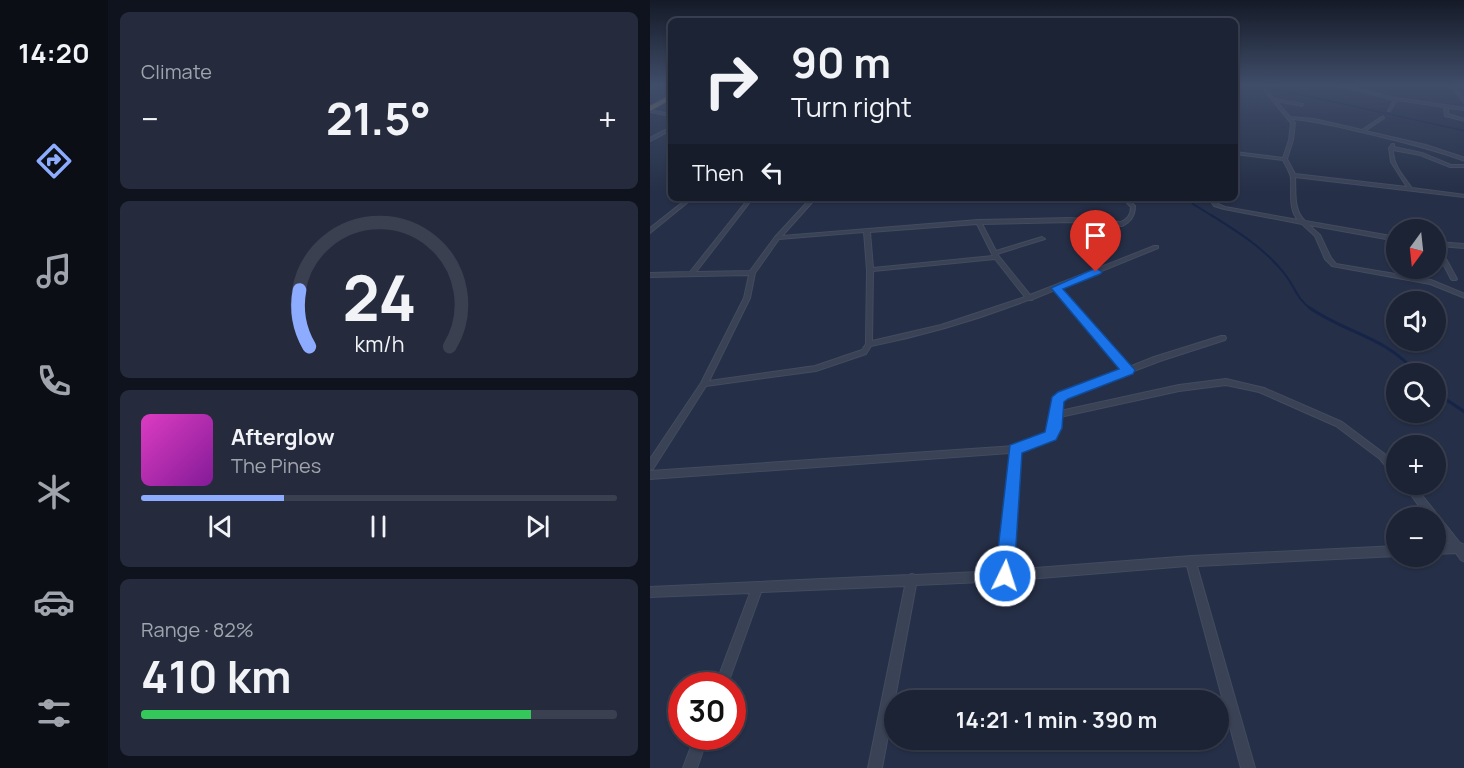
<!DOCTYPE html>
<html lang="en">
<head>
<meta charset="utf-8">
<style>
	body { margin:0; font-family:Manrope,sans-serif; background:#252b3d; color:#f1f3f6; height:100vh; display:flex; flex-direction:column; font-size:22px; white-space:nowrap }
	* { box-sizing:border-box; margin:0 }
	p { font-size:20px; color:#a0a4ad }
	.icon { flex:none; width:33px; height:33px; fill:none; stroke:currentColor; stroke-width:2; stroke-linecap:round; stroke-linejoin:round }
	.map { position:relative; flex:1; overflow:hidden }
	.panel { display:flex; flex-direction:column; gap:12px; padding:12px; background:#0f131d; width:542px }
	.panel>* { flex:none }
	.hud { position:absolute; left:18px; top:18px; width:570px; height:183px; border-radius:9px; box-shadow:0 2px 4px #0004,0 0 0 2px #3a4050; background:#1c2335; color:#f1f3f6; overflow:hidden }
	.needle { width:39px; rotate:195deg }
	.controls { position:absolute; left:736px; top:219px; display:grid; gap:12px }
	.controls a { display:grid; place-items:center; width:60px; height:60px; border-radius:50%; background:#1c2335; box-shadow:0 2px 4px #0004,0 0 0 2px #3a4050; font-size:30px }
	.speed { position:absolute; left:18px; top:672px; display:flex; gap:12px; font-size:30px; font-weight:700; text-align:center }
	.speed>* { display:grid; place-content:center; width:78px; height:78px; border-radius:50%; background:#1c2335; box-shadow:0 2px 4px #0004,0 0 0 2px #3a4050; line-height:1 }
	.speed .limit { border:9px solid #d22; background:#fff; color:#111 }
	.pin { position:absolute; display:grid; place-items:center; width:51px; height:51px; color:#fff; margin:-62px -26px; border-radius:50% 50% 50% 0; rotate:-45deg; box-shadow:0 0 6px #0007 }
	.pin .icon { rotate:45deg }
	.me { position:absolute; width:66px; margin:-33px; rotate:4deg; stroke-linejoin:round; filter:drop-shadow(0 0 4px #0008) }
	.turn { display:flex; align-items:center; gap:21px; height:126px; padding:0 24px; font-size:27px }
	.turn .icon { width:78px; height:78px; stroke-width:2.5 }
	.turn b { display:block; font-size:42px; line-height:51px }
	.then { display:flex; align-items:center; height:57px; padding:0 24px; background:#0003; gap:12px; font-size:22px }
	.big { font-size:45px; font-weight:700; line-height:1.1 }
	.panel .card { flex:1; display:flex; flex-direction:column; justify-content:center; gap:9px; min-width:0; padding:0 21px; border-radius:9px; background:#252b3d }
	.panel .dial { align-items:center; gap:0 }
	.dial svg { height:156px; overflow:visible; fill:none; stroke:#3a4050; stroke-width:7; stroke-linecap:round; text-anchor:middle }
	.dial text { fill:#f1f3f6; stroke:none }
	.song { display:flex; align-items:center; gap:18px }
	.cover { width:72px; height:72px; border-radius:9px; background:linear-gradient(135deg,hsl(310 70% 55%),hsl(290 70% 35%)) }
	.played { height:6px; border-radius:3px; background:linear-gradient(90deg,#8dacff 30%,#3a4050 30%) }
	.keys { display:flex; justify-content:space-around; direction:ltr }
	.heat { display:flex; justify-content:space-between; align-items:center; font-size:33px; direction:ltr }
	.charge { height:9px; border-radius:4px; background:linear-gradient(90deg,#34c759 82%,#3a4050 0) }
	.trip { position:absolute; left:234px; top:690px; width:345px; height:60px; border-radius:30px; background:#1c2335; box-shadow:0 2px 4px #0004,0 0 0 2px #3a4050; font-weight:700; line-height:60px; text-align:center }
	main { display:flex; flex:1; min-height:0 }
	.menu { display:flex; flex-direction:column; width:108px; justify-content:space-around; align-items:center; background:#0b0e15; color:#a0a4ad }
	.menu .icon { width:42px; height:42px }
	.menu .selected { color:#8dacff }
	.menu b { font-size:27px; color:#f1f3f6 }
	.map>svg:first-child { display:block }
</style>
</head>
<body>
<main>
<nav class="menu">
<b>14:20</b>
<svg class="icon selected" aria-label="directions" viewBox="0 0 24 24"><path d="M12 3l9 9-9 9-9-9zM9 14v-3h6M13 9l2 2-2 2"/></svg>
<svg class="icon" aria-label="music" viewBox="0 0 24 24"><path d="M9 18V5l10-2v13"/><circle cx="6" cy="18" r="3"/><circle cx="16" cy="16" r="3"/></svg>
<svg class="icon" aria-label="phone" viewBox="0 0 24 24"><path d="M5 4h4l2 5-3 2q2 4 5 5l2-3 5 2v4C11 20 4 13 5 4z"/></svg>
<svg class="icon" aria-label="climate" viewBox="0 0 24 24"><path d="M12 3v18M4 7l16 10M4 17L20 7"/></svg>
<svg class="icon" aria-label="car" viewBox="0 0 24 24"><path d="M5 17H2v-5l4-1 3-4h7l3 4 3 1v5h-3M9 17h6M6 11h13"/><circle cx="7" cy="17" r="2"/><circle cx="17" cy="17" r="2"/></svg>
<svg class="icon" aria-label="filters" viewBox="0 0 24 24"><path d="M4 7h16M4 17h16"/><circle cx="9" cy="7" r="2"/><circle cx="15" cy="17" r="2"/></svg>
</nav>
<section class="panel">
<div class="card"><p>Climate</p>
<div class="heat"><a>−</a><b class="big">21.5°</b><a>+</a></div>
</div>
<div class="card dial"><svg viewBox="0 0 100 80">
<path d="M14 69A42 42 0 1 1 86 69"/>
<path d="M14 69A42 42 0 0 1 9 40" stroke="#8dacff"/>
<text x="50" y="56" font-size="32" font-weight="700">24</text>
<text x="50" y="72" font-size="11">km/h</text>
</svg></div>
<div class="card">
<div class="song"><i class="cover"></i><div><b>Afterglow</b><p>The Pines</p></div></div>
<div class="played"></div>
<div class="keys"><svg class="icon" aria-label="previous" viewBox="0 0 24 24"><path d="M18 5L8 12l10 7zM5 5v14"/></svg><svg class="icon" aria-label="pause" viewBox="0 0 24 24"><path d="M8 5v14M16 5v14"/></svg><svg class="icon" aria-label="next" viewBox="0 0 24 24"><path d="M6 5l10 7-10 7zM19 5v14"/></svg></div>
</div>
<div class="card"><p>Range · 82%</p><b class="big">410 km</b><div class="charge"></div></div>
</section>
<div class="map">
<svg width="815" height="768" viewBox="0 0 815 768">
	<rect width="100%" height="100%" fill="#252f47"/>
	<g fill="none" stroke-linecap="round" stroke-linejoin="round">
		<g stroke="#162447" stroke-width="1.5">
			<polyline points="608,85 815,131"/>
			<polyline points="538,198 543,204 564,217"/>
		</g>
		<path stroke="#162447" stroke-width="2" d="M561,215C588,232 614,248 634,273C646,288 645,297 662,310"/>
		<g stroke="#162447" stroke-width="3">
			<path d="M660,308C697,334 736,336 767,374"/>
			<polyline points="786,393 815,412"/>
		</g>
		<g stroke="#434b5f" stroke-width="2">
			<g id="street">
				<polygon points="686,85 692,85 746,98 815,108 815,110 798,108 798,114 815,119 815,121 795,116 794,107 747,100 740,111 738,111 744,100"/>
				<polygon points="800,85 803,85 815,100 815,104"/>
				<path d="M615,91H617L624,99L653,104L652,106L626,101L640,117L664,119L712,130L733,116L734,118L715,131L776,145L815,158V161C783,149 752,142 720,134C694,128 668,121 642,119L645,123L643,140L637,159L645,174L757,187L741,162L739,148L742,144H744V147L772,153L801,165H815V167H800L770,155L743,150C743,165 753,176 762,188L815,195V197L645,177C646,192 643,210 655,221L747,237V241L659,225L670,235L681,258L686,264L781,280L815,294V298L780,284L682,266L675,259L665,236L652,224L574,209L564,206L560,200V199H564L568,204L575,207L648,220C638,209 642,191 641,178C640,172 636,166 633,160L585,154V152L633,158L639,140L641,123Z"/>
				<polygon points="0,110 21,114 21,116 0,112"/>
				<polygon points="21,127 21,130 0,141 0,138"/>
				<polygon points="38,198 43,198 0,233 0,228"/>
				<path d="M99,198H103L46,272L100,271L125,237L161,198H166L132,236L328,220L421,218L471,222C478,219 481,214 481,207L477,203L481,202L485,206C485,215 481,222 472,226L421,222L332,224L346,251L392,237L395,239L347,254L380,295L504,246H508V248L410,288L479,367L504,357L571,336H575L576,338L575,340L510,361L416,397L411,401L410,411L529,385L576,379L614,388L692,422L736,455L747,467V477L744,476L730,459L686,426L609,392L576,385L529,391L410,417L409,428L404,438L369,451L361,570L541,556L747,546V556L547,566L605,768H591L537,566L355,581L266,585L232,768H218L255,586L111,592L77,686H65L100,593L0,597V587L259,575L262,574L265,575L350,571L360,453L0,479V471L365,446L398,434L401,428L403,400L410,393L472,369L405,290L383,299L382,300H378C327,320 275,335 221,346L216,354L166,371L56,386L3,469L0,470V459L51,383L94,298L99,275L0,277V273L40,272ZM327,224L343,256L223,268L220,232ZM214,232L217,270L216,344L212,350L165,366L59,381L100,298L105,273L129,239ZM345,259L375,297L291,325L222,341L223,271Z"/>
				<polygon points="786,242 815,244 815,248 789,246 807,279 806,280 802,280 801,279 786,250"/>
				<polygon points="753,484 763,484 810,543 815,545 815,562 811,560 806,553 786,554 786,544 799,544 786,527 786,518 778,518"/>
				<polygon points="45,736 58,736 47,768 33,768"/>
			</g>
		</g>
		<g stroke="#414a5d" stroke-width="2">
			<polygon id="highway" points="21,95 21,99 0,111 0,106"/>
		</g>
		<use href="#street" fill="#3a4256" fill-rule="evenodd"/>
		<use href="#highway" fill="#7d7256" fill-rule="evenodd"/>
	</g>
	<linearGradient id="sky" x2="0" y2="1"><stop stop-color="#141a27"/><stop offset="0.44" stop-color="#404d69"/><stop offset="1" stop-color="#404d69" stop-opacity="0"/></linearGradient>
	<rect width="815" height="193" fill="url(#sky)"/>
	<polygon fill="#1a73e8" stroke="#114b97" stroke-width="1.5" points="446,268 452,272 450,274 413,289 485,370 483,374 418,399 414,402 412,428 406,440 372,453 364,576 361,583 355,586 348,583 345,576 360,445 395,432 402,397 408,392 469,369 401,288"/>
</svg>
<div class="controls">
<a><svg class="needle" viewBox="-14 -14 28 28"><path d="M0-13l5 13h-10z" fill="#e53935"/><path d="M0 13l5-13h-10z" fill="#a0a4ad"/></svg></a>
<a><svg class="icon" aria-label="sound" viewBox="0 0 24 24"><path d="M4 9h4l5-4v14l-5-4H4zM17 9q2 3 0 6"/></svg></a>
<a><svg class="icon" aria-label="search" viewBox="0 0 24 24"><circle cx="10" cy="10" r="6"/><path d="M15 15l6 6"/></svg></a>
<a>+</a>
<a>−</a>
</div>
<div class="speed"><div class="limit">30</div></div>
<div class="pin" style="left:446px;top:272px;background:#d93025"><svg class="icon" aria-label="arrive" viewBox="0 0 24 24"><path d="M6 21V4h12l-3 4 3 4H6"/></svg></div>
<svg class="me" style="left:355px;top:576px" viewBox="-20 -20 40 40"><circle r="17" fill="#1a73e8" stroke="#fff" stroke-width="3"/><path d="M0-11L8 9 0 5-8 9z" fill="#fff"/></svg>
<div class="trip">14:21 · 1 min · 390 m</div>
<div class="hud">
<div class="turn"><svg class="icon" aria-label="right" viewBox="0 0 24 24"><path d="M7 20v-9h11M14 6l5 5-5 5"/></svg><div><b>90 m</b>Turn right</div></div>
<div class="then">Then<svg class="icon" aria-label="left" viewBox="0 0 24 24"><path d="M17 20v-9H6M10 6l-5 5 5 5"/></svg></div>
</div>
</div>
</main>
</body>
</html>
